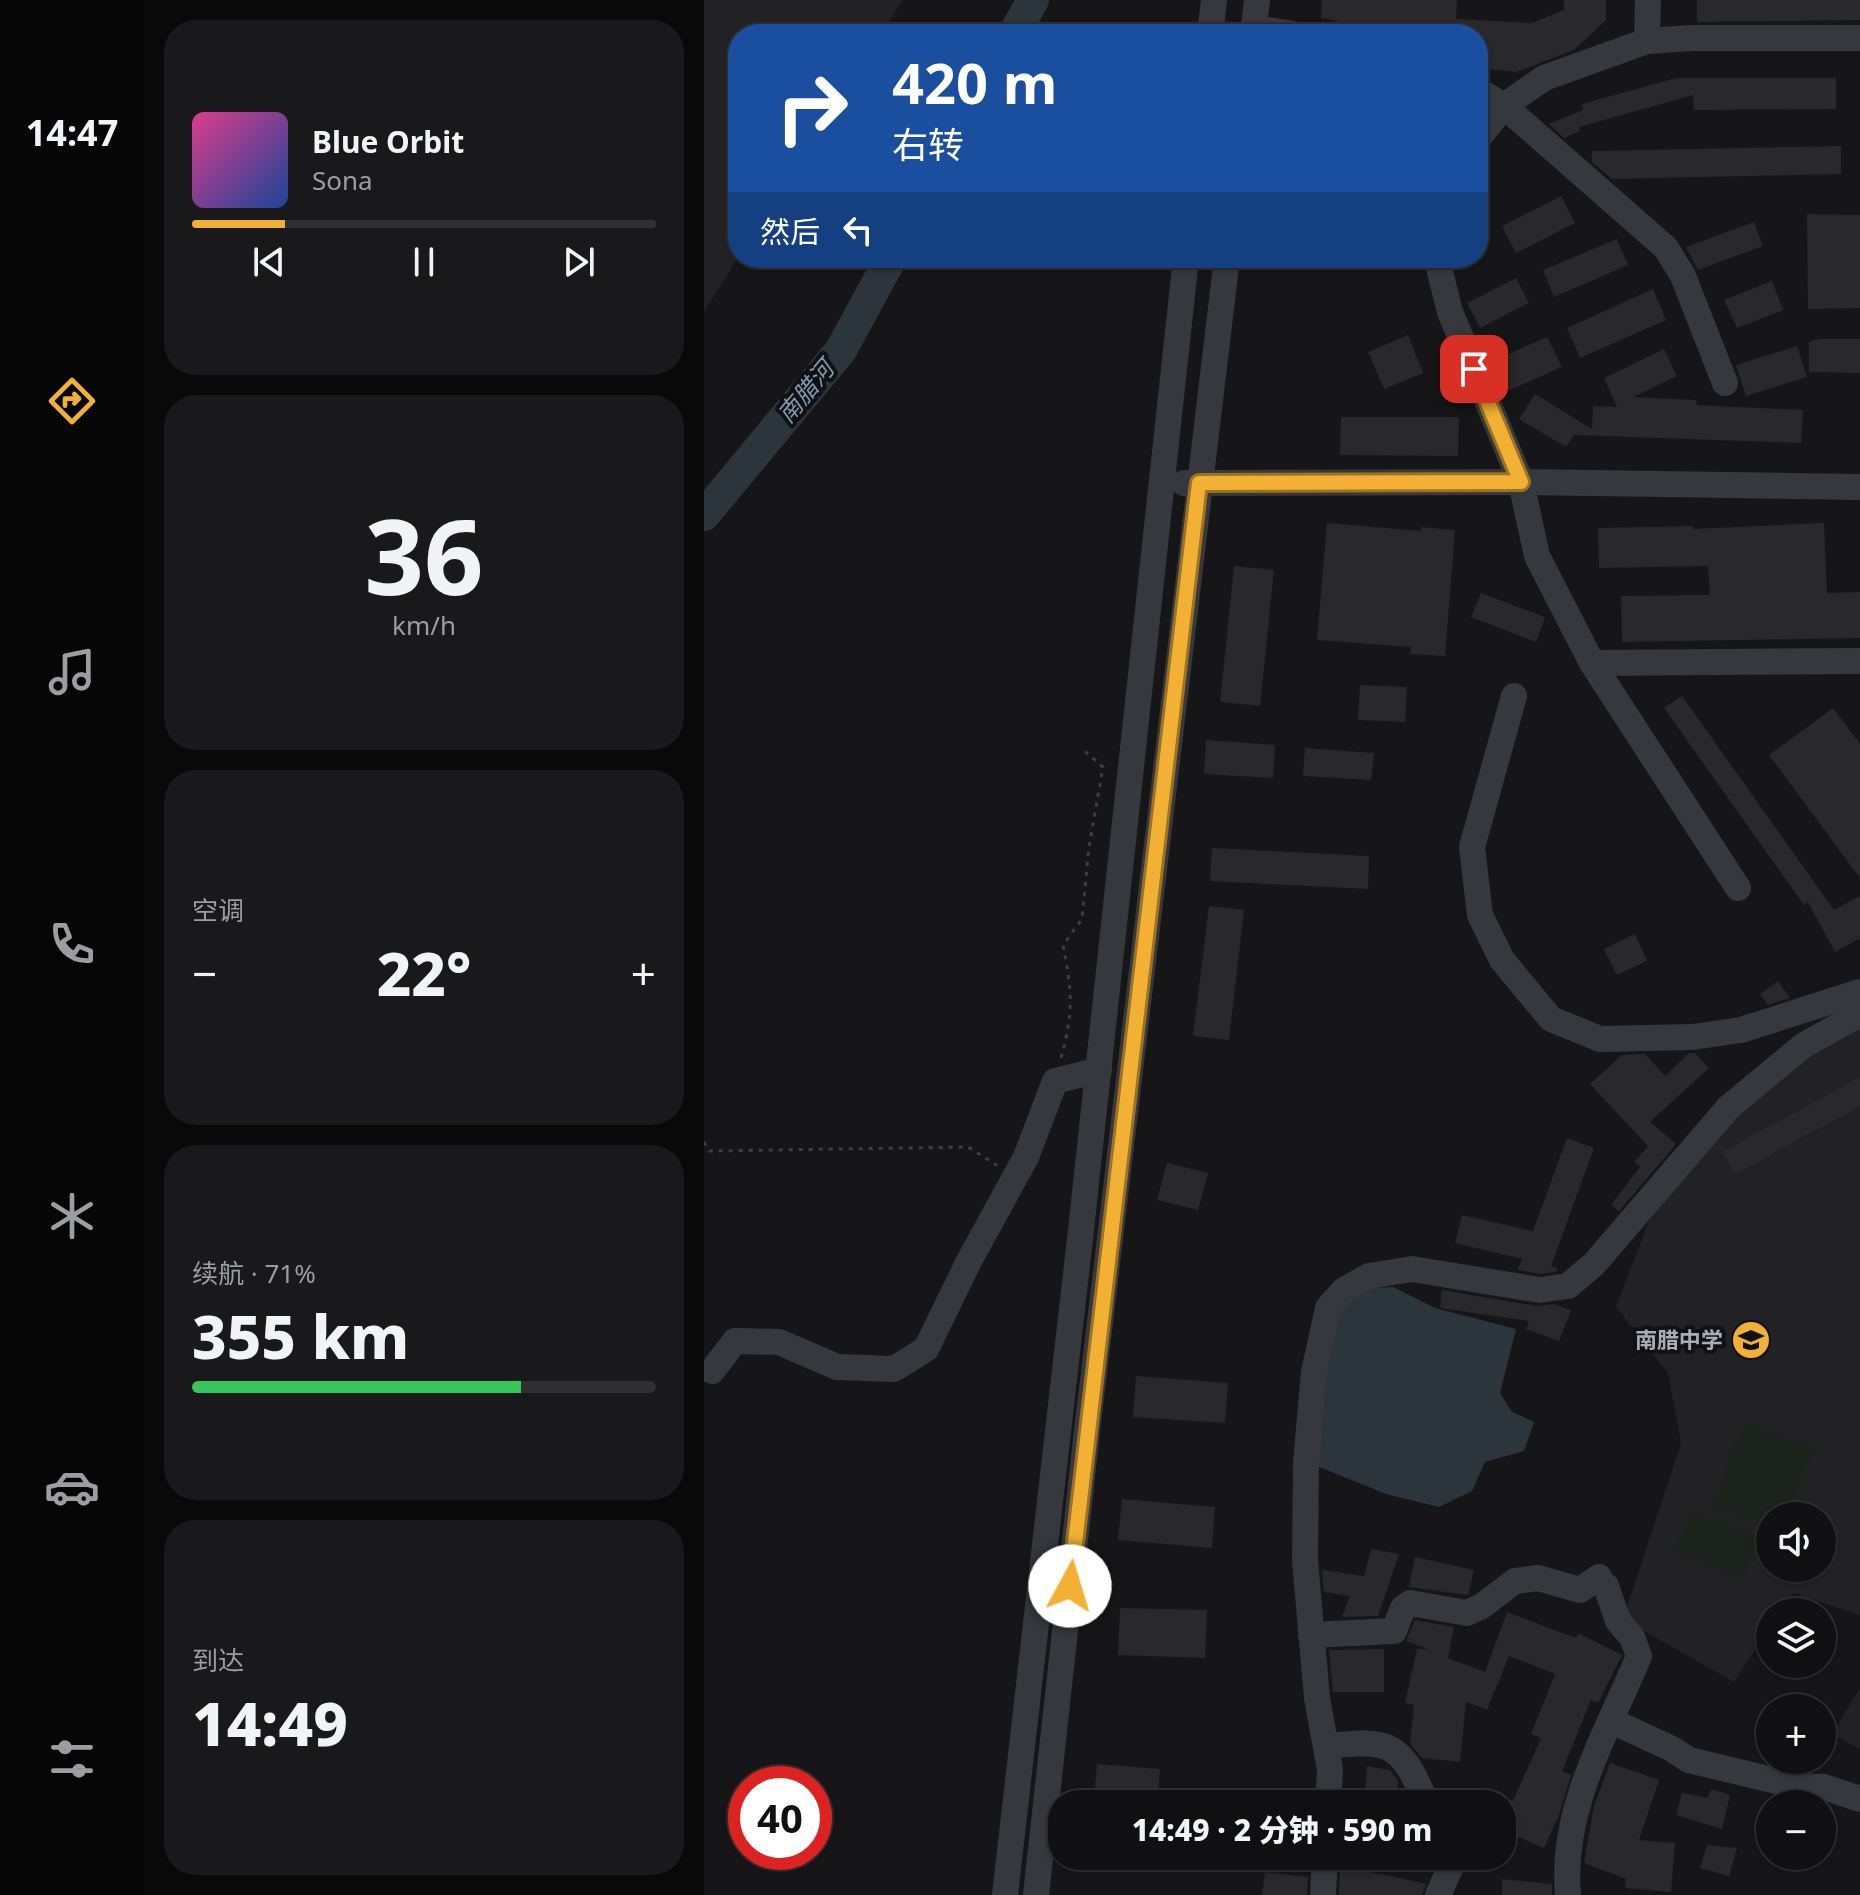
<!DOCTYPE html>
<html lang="zh">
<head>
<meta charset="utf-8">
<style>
	body { margin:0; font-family:"Noto Sans","Noto Sans SC",sans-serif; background:#19191b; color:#f1f3f6; height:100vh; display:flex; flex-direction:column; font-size:30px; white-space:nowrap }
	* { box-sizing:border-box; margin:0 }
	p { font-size:26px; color:#9c9d9f }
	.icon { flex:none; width:44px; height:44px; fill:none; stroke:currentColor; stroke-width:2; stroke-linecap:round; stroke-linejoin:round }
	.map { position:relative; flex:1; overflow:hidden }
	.panel { display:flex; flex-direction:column; gap:20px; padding:20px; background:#09090a; width:560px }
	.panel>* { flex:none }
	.hud { position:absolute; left:24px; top:24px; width:760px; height:244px; border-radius:32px; box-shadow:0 2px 6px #0004,0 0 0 2px #303032; background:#1a4fa0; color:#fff; overflow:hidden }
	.fabs { position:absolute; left:1052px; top:1502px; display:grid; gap:16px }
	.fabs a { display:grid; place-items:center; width:80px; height:80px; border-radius:50%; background:#101012; box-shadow:0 2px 6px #0004,0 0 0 2px #303032; font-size:40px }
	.speed { position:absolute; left:24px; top:1766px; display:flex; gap:16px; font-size:40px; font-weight:700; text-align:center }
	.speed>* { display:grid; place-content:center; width:104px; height:104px; border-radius:50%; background:#101012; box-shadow:0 2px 6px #0004,0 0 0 2px #303032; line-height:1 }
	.speed .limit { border:12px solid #d22; background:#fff; color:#111 }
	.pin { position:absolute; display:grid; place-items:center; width:68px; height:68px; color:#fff; margin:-34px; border-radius:16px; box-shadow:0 4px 12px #0006 }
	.me { position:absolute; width:88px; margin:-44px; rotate:6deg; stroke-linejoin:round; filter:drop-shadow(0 0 6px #0008) }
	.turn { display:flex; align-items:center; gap:28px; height:168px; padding:0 32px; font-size:36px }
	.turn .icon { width:104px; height:104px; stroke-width:2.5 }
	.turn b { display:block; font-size:56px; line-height:68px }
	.then { display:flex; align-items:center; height:76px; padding:0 32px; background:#0003; gap:16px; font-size:30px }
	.big { font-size:60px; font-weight:800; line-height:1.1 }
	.panel .card { flex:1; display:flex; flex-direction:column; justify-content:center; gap:12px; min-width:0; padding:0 28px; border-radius:32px; background:#19191b }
	.panel .dial { align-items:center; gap:0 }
	.dial b { font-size:104px; line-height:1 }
	.song { display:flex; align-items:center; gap:24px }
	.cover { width:96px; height:96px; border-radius:12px; background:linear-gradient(135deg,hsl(330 70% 55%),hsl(220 70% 35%)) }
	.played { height:8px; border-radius:4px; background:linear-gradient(90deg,#f2b134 20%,#303032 20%) }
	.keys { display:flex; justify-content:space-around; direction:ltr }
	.heat { display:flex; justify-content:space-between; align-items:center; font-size:44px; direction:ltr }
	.charge { height:12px; border-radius:6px; background:linear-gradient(90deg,#34c759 71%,#303032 0) }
	.trip { position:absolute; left:344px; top:1790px; width:468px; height:80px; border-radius:32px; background:#101012; box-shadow:0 2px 6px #0004,0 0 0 2px #303032; font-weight:800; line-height:80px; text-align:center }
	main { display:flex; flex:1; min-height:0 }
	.dock { display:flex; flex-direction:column; width:144px; justify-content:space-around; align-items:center; background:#060607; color:#9c9d9f }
	.dock .icon { width:56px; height:56px }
	.dock .current { color:#f2b134 }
	.dock b { font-size:36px; color:#f1f3f6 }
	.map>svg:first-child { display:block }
</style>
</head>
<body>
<main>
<nav class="dock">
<b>14:47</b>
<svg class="icon current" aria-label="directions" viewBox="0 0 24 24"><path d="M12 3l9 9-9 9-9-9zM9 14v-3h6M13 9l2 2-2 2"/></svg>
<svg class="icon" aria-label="music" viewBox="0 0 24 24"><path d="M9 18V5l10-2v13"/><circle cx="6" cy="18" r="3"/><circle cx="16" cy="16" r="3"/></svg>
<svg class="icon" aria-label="phone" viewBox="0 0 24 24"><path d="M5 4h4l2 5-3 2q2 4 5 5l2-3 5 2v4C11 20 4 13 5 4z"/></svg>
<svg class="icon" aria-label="climate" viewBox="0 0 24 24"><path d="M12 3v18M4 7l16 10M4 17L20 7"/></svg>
<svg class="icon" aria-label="car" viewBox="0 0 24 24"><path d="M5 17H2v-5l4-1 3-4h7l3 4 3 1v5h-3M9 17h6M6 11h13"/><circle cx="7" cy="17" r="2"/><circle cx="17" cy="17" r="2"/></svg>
<svg class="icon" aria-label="filters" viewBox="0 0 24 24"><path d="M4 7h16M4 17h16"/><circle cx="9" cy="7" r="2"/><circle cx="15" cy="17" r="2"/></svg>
</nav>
<section class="panel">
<div class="card">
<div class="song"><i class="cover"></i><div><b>Blue Orbit</b><p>Sona</p></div></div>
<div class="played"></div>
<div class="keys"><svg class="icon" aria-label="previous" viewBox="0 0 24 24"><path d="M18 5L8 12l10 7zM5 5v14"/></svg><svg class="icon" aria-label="pause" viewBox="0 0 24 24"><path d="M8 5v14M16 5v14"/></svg><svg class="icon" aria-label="next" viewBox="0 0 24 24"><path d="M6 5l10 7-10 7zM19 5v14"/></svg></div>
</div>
<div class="card dial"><b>36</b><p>km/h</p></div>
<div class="card"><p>空调</p>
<div class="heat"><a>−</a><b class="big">22°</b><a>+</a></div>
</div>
<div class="card"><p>续航 · 71%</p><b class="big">355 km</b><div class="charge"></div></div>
<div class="card"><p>到达</p><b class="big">14:49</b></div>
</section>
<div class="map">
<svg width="1156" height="1895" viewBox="0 0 1156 1895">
	<rect width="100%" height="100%" fill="#161618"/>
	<g fill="#222225" fill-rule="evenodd">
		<polygon points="0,0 199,0 177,34 34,34 34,258 0,312"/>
		<path d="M1156,1025V1615L1089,1593L1076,1612H1066V1627L1030,1682L919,1619L977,1443L964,1373L912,1307L951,1205L995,1162L1040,1100L1109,1048ZM1066,1516H1118V1568H1066Z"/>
		<polygon points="1156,1688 1156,1749 1128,1734"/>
	</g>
	<g fill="#1c231d">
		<polygon points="1039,1422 1110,1448 1084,1516 1066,1516 1066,1529 1007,1507"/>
		<polygon points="986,1510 1057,1536 1040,1579 970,1553"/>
	</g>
	<path fill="#2c353c" d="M689,1287L731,1308L812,1329L796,1393L808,1412L830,1422L820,1451L781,1462L768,1491L735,1507L682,1494L613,1466C615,1435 622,1311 646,1295C657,1287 676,1288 689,1287Z"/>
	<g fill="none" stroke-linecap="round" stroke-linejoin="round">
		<g stroke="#2c353c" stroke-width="32">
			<polyline points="310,34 329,0"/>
			<polyline points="0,515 137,350 187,258"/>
		</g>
	</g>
	<g fill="#29292c">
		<polygon points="618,0 753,0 752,19 828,23 860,10 860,0 902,0 902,20 870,50 812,72 774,68 774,34 697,34 617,18"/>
		<polygon points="993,0 1156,0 1156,20 993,22"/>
		<polygon points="972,78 1132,78 1132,109 990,110 989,95 875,127 876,131 860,138 845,124 879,110 878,104"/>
		<polygon points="1137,146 1137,174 908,179 888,162 888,151"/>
		<polygon points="857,196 871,223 812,253 798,226"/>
		<polygon points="1103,214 1156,215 1156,308 1104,309"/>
		<polygon points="1050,222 1059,246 994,270 982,247"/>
		<polygon points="913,239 924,265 850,297 839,270"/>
		<polygon points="812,278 825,303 776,328 763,303"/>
		<polygon points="1068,281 1079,310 1033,328 1020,300"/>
		<polygon points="949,289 962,320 876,358 863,328"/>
		<polygon points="704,335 719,373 680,389 664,352"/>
		<polygon points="843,337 858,367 799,393 786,362"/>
		<polygon points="1115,339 1156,339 1156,373 1105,372 1105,342"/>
		<polygon points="1093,346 1103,377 1042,396 1032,365"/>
		<polygon points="960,349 973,376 929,397 993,400 992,405 1099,410 1097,443 870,435 862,447 815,419 831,394 888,429 889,406 913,407 900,378"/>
		<polygon points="637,417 755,417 754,456 636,455"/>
		<polygon points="623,523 717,531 717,527 751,530 741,656 706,654 707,647 613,640"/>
		<polygon points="1120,523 1123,593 1156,592 1156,638 918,642 917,596 1006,595 1004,566 895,568 894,528 989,526 989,529"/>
		<polygon points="530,566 570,570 556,706 516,702"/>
		<polygon points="777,593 841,617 832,642 767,617"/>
		<polygon points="656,685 703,687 701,722 654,720"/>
		<polygon points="978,696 1130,910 1156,896 1156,938 1131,952 1104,902 1100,905 960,708"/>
		<polygon points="1129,708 1156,744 1156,878 1065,755"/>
		<polygon points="502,740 571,745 569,778 500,774"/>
		<polygon points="601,748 670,753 667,780 599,776"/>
		<polygon points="508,848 665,856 664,889 506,881"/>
		<polygon points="505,906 540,910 525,1040 489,1036"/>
		<polygon points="931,934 943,961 913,975 900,949"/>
		<polygon points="1074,981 1086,998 1064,1005 1056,994"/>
		<polygon points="985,1053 991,1053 1005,1068 946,1122 972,1144 915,1211 907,1205 936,1167 930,1162 944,1146 886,1084 918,1055 941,1054 961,1076"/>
		<polygon points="1156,1077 1156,1106 1031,1174 1018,1152"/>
		<polygon points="863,1138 890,1148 847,1266 854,1268 852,1272 836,1274 814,1270 818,1259 751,1243 758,1215 829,1231"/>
		<polygon points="463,1163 504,1173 494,1210 453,1200"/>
		<polygon points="738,1290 833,1306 850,1304 867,1310 855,1341 822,1329 825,1321 736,1308"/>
		<polygon points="432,1376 524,1383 521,1423 429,1417"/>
		<polygon points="418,1499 511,1507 508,1548 414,1540"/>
		<polygon points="667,1549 695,1554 674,1616 638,1617 646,1596 620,1592 618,1570 660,1576"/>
		<polygon points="711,1557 770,1570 764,1595 705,1587"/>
		<polygon points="416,1608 503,1610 501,1658 414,1655"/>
		<polygon points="803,1612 872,1638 874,1633 918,1655 894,1703 887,1700 858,1771 867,1775 855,1815 840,1848 798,1830 798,1798 809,1801 837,1738 827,1734 851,1674 805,1656 783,1710 762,1702 756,1762 718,1758 706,1744 710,1705 701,1703 713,1649 724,1649 702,1641 711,1620 750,1627 744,1658 781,1672"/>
		<polygon points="680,1649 680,1692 629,1692 625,1650"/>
		<polygon points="906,1763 955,1780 935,1840 971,1843 967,1892 921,1888 922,1879 880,1863 890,1806"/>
		<polygon points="393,1764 456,1769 453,1804 390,1799"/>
		<polygon points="663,1766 686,1770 694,1781 692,1804 660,1804"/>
		<polygon points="1008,1789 1026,1795 1018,1829 972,1815 978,1793 1003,1798"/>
		<polygon points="1003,1845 1033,1848 1025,1876 996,1868"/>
		<polygon points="636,1867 687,1876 722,1884 718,1895 635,1895"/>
		<polygon points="561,1872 604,1877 603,1895 558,1895"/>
		<polygon points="798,1879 848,1884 848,1895 798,1895"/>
	</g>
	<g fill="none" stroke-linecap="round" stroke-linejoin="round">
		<g stroke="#3d3f44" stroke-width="3" stroke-dasharray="4 6" stroke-linecap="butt">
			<path d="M357,1058C370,1011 368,992 359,945L378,919L385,847L399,767L377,748"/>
			<polyline points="0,1142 5,1151 264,1147 294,1166"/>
		</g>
		<g stroke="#37383d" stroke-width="26">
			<polyline points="550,28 589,34"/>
			<polyline points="506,34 510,0"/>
			<polyline points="549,34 553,0"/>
			<polyline points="943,41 944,0"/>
			<polyline points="774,90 800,106 962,248 979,276 1021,383"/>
			<polyline points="774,138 800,106 840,78 943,41 988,38 1156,38"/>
			<polyline points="735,258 736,272 746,312 817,482 833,556 888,663 1034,888"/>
			<polyline points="480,483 817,482 1156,487"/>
			<polyline points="888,663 1156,661"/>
			<polyline points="810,696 768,847 776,915 798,960 847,1019 896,1039 989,1037 1037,1030 1156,992"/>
			<polyline points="8,1371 31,1341 75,1342 133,1367 190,1369 222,1349 265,1261 322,1157 351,1081 395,1070"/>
			<polyline points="607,1635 690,1631 699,1608 706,1603 763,1613 778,1606 811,1581 834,1578 876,1590 895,1577"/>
			<polyline points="908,1721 968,1749 985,1760 1093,1786 1120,1787 1156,1799"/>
			<path d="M622,1746C689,1739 696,1743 723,1804"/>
			<polyline points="624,1804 626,1770 613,1698 601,1560 602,1463 610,1372 624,1308 640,1290 665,1276 708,1269 836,1290 864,1286 890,1264 1025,1107 1100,1045 1156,1014"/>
			<polyline points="301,1895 376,1239 482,258"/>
			<polyline points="332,1895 383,1431 523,258"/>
			<polyline points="619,1895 621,1856"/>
			<polyline points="734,1895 749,1862 746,1856"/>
			<path d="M864,1895C856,1809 903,1733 935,1656L928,1637L914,1621L902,1586"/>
		</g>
	</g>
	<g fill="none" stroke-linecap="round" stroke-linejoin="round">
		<g stroke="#9d7322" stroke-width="20">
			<polyline id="route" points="366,1586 495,483 817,482 770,369"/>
		</g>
		<use href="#route" stroke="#f2b134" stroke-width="14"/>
	</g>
	<defs>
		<g id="school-disc" transform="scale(2)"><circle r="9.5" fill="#f2b134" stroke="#111113"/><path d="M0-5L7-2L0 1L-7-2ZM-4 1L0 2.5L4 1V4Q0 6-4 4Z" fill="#111"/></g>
	</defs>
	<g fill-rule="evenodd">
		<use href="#school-disc" x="1047" y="1340"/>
	</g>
	<g text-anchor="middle" stroke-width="8" stroke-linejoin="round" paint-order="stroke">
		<g font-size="22" font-weight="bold" fill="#a8adb8" stroke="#111113" text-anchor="end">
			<text x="1019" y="1348">南腊中学</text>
		</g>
		<g font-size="24" font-style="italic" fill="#7f9bb3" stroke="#111113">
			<text transform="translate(102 392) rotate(-50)" y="8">南腊河</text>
		</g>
	</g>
</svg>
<div class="fabs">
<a><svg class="icon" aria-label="sound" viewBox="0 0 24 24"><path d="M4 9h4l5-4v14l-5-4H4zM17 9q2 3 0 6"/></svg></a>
<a><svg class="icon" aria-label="layers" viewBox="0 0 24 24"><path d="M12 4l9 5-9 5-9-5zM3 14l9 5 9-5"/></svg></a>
<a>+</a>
<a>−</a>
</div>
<div class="speed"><div class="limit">40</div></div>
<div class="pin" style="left:770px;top:369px;background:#d93025"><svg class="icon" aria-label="arrive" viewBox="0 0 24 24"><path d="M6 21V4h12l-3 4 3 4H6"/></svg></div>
<svg class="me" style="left:366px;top:1586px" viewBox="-20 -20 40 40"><circle r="19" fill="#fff"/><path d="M0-13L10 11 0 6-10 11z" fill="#f2b134"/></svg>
<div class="trip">14:49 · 2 分钟 · 590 m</div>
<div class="hud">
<div class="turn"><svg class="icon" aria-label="right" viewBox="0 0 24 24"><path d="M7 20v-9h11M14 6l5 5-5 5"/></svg><div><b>420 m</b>右转</div></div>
<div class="then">然后<svg class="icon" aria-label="left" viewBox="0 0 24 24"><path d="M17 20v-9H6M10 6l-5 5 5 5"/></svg></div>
</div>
</div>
</main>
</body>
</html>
